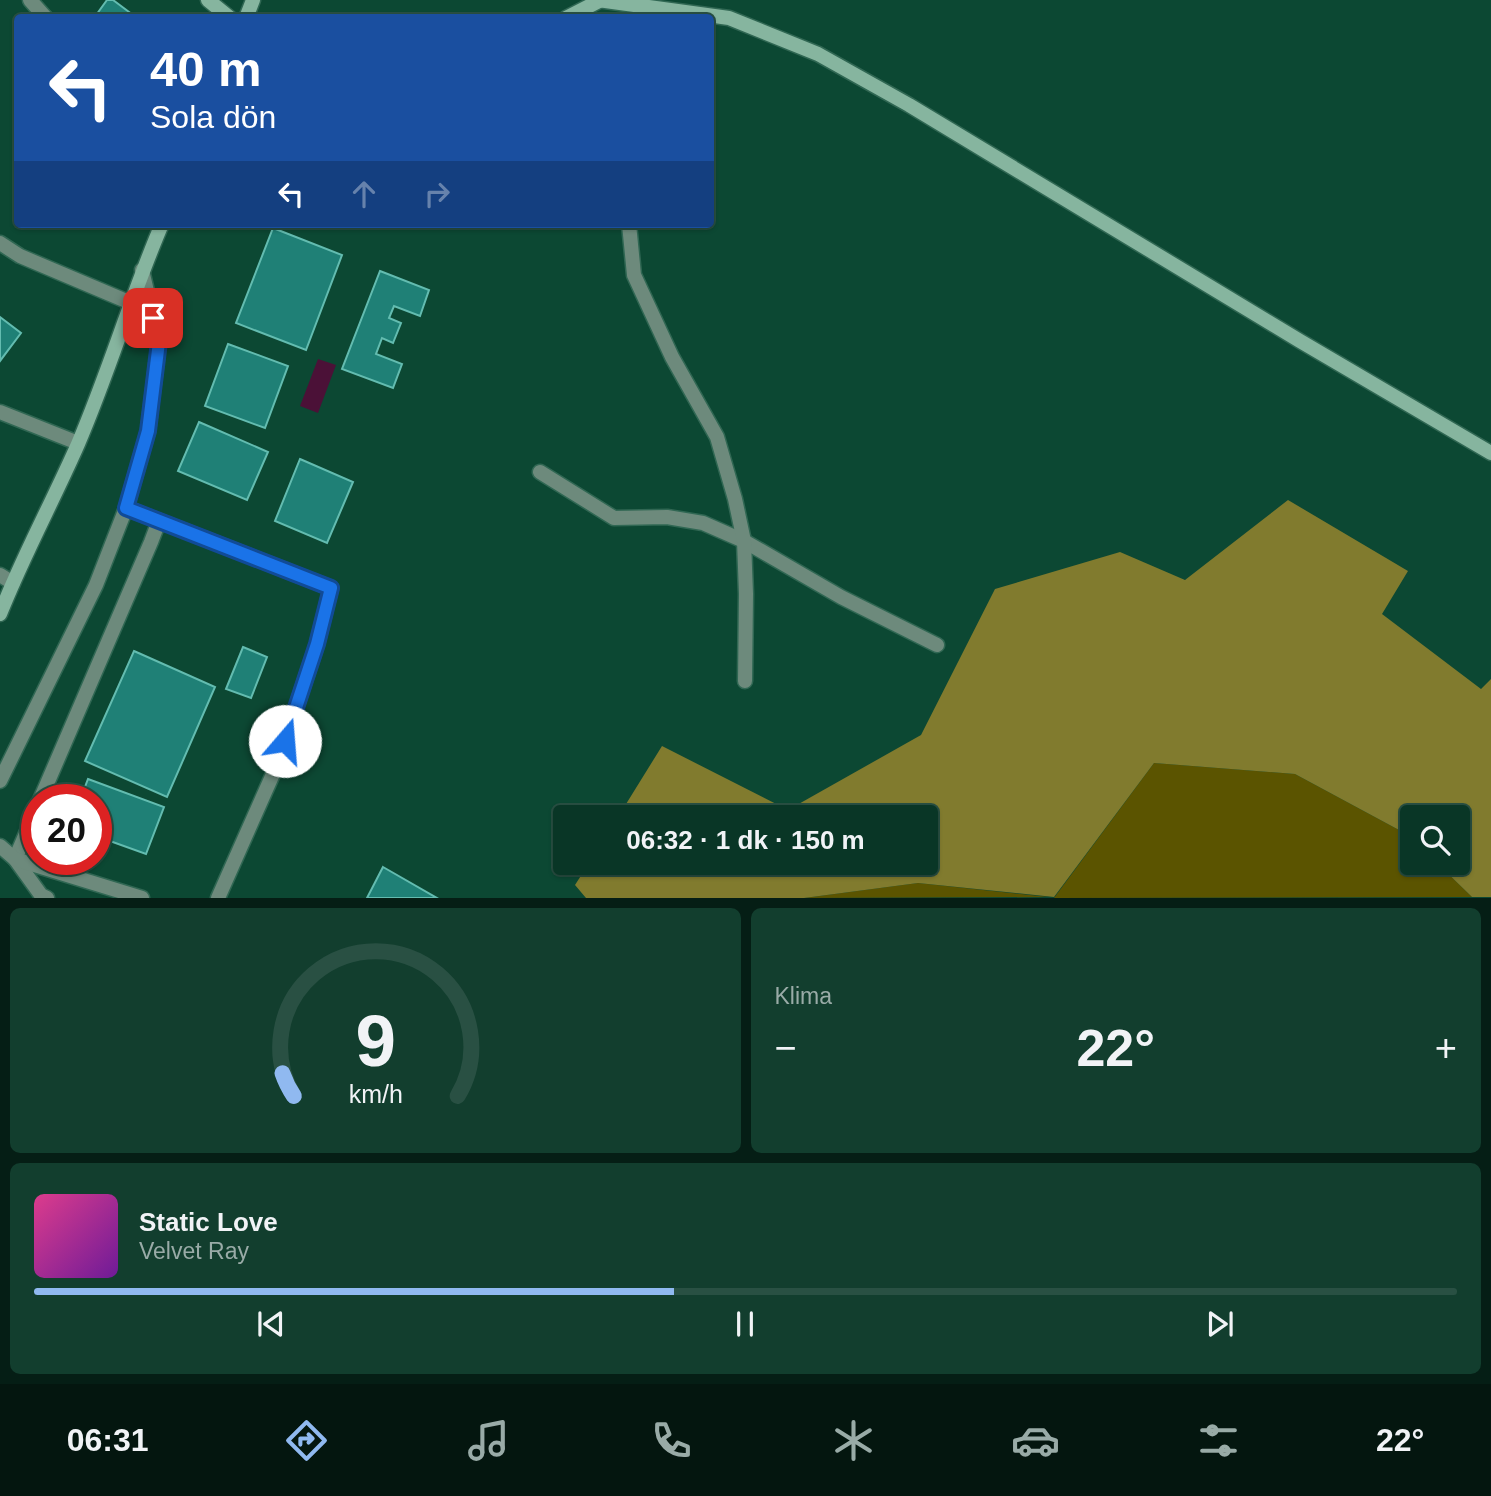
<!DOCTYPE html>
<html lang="tr">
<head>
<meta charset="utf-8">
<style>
	body { margin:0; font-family:Helvetica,sans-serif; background:#123e2e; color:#f1f3f6; height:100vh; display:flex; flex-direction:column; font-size:26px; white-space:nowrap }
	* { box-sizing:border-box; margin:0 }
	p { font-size:23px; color:#99aba7 }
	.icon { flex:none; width:38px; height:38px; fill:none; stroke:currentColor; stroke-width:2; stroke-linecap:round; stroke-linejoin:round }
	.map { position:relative; height:898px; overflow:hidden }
	.drawer { display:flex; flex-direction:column; gap:10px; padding:10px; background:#051e15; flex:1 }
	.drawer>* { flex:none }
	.guide { position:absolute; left:14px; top:14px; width:700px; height:214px; border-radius:7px; box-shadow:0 2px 5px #0004,0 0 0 2px #295043; background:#1a4fa0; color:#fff; overflow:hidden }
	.controls { position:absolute; left:1400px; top:805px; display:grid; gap:14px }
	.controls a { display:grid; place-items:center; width:70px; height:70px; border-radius:7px; background:#093626; box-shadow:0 2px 5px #0004,0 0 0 2px #295043; font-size:35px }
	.speed { position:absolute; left:21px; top:784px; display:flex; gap:14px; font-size:35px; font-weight:700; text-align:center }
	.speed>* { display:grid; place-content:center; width:91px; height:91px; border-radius:50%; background:#093626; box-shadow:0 2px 5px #0004,0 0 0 2px #295043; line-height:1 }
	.speed .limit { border:10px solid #d22; background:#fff; color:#111 }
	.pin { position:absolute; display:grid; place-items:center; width:60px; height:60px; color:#fff; margin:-30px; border-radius:14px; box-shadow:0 4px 10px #0006 }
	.me { position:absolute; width:77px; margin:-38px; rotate:18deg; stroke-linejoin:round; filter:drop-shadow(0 0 5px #0008) }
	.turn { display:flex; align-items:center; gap:24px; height:147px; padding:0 21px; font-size:32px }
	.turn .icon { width:91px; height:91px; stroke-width:2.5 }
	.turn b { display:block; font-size:49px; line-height:60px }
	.lanes { display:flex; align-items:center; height:66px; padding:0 21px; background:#0003; justify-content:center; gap:35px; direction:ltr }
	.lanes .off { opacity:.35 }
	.big { font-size:52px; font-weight:800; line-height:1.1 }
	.drawer .tile { flex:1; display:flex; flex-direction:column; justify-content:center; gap:10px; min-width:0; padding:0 24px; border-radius:10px; background:#123e2e }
	.drawer .dial { align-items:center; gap:0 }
	.dial svg { height:182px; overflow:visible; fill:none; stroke:#295043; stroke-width:7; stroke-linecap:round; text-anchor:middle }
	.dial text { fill:#f1f3f6; stroke:none }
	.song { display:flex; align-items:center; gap:21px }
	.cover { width:84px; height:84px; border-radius:10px; background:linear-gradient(135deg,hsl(330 70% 55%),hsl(280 70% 35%)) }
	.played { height:7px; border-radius:4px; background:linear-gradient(90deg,#90b9f0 45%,#295043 45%) }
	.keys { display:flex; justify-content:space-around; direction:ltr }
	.heat { display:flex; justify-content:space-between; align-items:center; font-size:38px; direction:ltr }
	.drawer .tiles { flex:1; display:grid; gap:10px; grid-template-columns:1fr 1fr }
	.tile:last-child { grid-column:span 2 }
	.trip { position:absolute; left:553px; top:805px; width:385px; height:70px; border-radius:7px; background:#093626; box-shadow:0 2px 5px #0004,0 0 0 2px #295043; font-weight:800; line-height:70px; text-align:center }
	.tab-bar { display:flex; height:112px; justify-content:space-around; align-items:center; background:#04160f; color:#99aba7 }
	.tab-bar .icon { width:49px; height:49px }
	.tab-bar .on { color:#90b9f0 }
	.tab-bar b { font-size:32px; color:#f1f3f6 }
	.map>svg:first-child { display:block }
</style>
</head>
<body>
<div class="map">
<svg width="1491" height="898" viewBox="0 0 1491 898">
	<rect width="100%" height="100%" fill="#0c4833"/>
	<g fill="#5b5400">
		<polygon points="1154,763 1295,774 1412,837 1412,863 1437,863 1472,897 1054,898"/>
		<polygon points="918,883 1048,897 804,898"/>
	</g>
	<polygon fill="#817b2e" points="1288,500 1408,571 1382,614 1481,689 1491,679 1491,897 1472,897 1437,863 1458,863 1458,817 1412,817 1412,837 1295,774 1154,763 1054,897 918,883 804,898 586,898 575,885 589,863 926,863 926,817 618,817 662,746 788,810 921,735 995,589 1120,552 1185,580"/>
	<polygon fill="#4b1137" points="318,359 336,365 318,413 300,406"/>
	<g fill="#1f8076" stroke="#63bcb0" stroke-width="2">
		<polygon points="107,0 113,0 137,18 94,18"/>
		<polygon points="273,228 342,255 306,350 236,323"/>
		<polygon points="380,271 429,290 420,316 394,306 389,318 401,323 393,343 382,338 376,354 402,364 393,388 342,369"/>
		<polygon points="0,317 21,333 0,361"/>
		<polygon points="228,344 288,366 265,428 205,406"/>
		<polygon points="199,422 268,452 247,500 178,471"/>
		<polygon points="300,459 353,482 327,543 275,521"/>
		<polygon points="243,647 267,657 251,698 226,689"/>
		<polygon points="134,651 215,687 167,797 85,761"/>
		<polygon points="88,779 164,807 146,854 96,836 96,800 80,800"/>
		<polygon points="383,867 437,898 367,898"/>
	</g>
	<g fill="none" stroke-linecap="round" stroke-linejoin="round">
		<g stroke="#306753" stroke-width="17">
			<g id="lane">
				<polyline points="0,243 20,256 131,303"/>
				<polyline points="0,412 78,443"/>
				<polyline points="540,472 614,518 667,517 703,523 744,541 841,597 937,645"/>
				<polyline points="126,508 331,588 317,644 277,765 218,898"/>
				<polyline points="0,781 96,585 126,508 148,431 159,342 142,270"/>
				<polyline points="40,800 151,542 159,521"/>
				<polyline points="37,808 15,859 41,895 47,898"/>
				<polyline points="0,846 15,859 142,898"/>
			</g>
		</g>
		<g stroke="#306753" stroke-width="17">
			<g id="street">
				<polyline points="30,0 46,18"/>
				<polyline points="629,224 634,275 672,357 717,437 735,499 744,541 746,594 745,681"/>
				<polyline points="0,575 13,583"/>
			</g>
		</g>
		<g stroke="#306753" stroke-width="17">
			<g id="secondary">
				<polyline points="208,0 230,18"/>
				<polyline points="598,0 729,18 818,54 909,105 1300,341 1491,453"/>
				<polyline points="246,18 253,0"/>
				<polyline points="566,18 601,0"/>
				<path d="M0,614C23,556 53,501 78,444C109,372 131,296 162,224"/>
			</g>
		</g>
		<use href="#lane" stroke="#6d8a7c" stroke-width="14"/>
		<use href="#street" stroke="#6d8a7c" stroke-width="14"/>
		<use href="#secondary" stroke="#86b59f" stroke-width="14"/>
	</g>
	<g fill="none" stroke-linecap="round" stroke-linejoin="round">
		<g stroke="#114b97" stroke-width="18">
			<polyline id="route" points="153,318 159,342 148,431 126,508 331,588 317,644 285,741"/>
		</g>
		<use href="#route" stroke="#1a73e8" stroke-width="12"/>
	</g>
</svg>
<div class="controls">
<a><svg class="icon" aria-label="search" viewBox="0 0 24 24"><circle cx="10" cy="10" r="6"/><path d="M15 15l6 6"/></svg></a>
</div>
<div class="speed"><div class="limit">20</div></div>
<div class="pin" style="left:153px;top:318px;background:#d93025"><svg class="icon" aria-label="arrive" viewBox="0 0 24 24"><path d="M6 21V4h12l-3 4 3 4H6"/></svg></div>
<svg class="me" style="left:285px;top:741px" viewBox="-20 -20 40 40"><circle r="19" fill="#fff"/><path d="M0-13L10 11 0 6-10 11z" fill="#1a73e8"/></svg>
<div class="trip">06:32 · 1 dk · 150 m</div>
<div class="guide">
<div class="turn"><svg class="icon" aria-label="left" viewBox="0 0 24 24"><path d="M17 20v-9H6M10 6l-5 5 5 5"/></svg><div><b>40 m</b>Sola dön</div></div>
<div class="lanes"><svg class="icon" aria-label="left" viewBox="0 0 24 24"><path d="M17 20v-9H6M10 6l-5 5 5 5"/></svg><svg class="icon off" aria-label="ahead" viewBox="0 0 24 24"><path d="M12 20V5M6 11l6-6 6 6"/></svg><svg class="icon off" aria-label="right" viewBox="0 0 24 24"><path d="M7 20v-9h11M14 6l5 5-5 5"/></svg></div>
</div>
</div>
<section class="drawer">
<div class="tiles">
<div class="tile dial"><svg viewBox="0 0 100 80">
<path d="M14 69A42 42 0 1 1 86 69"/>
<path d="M14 69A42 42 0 0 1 9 59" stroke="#90b9f0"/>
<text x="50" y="56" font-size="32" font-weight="700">9</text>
<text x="50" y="72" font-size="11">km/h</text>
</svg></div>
<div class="tile"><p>Klima</p>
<div class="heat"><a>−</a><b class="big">22°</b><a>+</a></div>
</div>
<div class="tile">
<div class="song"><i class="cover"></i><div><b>Static Love</b><p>Velvet Ray</p></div></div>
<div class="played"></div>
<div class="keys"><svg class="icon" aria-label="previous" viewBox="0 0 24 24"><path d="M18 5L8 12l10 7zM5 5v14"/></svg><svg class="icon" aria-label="pause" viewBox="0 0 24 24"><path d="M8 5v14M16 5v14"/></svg><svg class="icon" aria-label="next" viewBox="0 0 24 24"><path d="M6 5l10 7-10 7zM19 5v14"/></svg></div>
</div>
</div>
</section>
<nav class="tab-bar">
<b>06:31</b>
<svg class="icon on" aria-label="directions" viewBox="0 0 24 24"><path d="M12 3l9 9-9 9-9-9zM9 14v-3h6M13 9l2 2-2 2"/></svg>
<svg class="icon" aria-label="music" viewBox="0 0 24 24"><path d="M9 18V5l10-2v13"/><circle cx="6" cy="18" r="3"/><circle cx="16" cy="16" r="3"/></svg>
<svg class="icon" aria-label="phone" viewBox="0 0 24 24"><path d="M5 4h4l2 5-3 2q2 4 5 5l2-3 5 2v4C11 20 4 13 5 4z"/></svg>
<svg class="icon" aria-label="climate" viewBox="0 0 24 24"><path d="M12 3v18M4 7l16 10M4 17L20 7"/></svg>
<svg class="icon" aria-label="car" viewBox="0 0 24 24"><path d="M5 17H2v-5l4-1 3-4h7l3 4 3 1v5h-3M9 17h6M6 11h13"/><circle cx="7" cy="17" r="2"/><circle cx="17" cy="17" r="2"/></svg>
<svg class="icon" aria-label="filters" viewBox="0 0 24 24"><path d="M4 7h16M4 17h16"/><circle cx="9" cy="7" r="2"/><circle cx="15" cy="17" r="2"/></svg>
<b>22°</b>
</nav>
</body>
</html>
